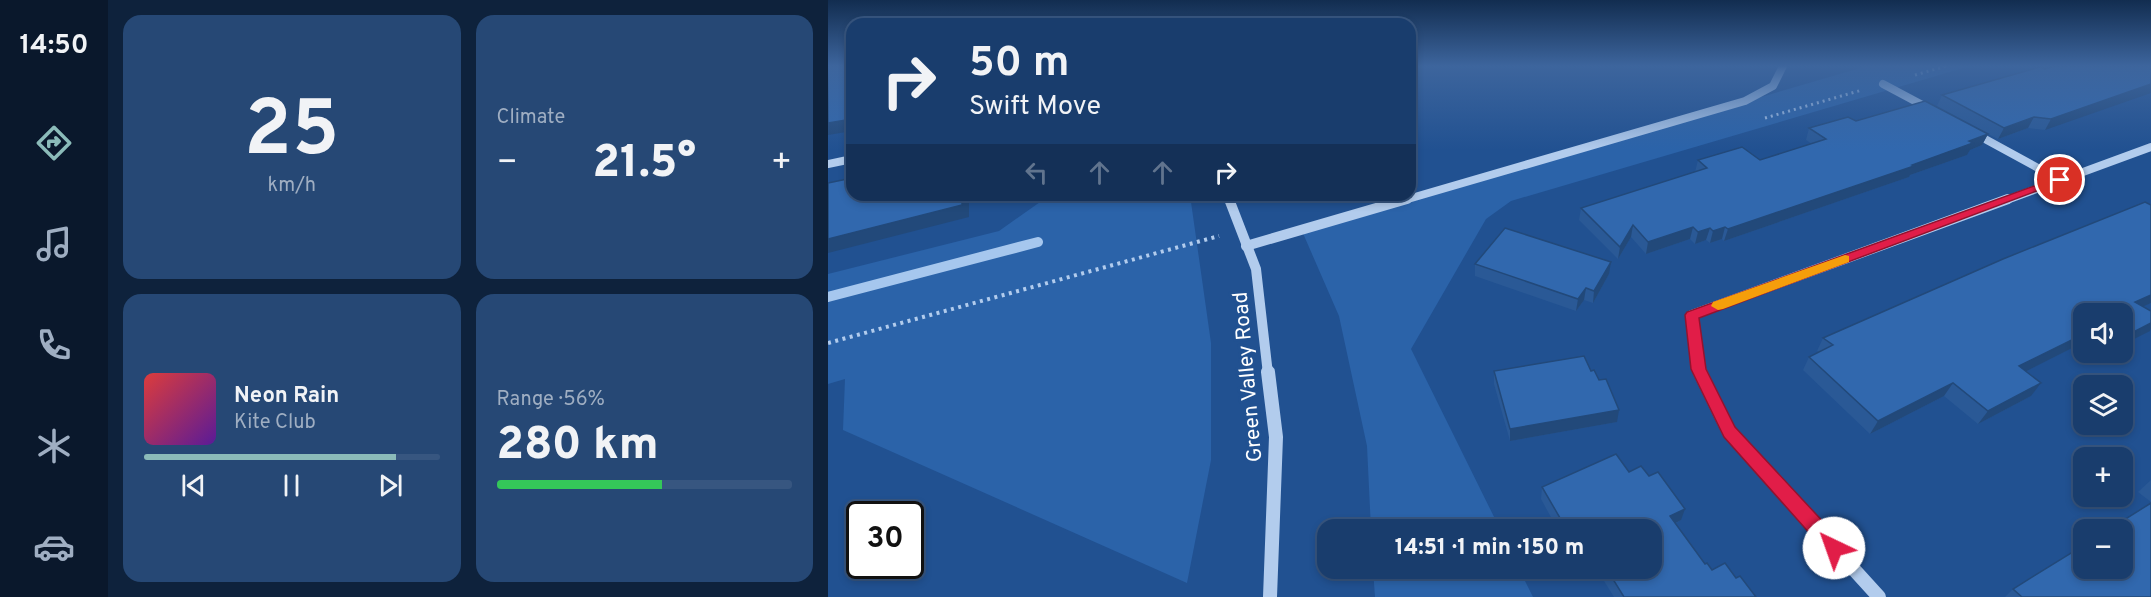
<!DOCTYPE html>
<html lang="en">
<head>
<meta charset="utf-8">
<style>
	body { margin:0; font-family:Overpass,sans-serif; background:#264875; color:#f1f3f6; height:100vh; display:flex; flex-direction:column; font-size:22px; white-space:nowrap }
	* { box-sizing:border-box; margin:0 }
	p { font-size:20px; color:#9faec2 }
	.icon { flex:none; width:33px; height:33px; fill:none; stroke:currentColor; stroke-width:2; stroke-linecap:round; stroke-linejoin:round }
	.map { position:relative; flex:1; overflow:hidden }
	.drawer { display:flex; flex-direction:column; gap:15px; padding:15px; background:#0e223c; width:720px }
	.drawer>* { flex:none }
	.hud { position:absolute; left:18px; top:18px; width:570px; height:183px; border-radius:18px; box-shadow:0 3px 9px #0003,0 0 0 2px #375680; background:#193d6d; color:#f1f3f6; overflow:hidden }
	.tools { position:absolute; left:1245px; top:303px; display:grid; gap:12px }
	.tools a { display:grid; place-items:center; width:60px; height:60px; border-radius:12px; background:#193d6d; box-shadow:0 3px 9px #0003,0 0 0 2px #375680; font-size:30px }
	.speed { position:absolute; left:18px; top:501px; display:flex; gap:12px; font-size:30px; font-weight:700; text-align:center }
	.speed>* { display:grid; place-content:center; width:78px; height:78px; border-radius:50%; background:#193d6d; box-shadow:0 3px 9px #0003,0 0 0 2px #375680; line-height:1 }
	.speed .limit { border:3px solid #111; border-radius:9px; background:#fff; color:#111 }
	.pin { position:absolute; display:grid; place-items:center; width:51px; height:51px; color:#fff; margin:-26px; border:3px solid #fff; border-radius:50%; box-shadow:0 2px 6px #0007 }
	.me { position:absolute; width:66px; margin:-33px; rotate:318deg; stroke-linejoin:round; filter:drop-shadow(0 0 4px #0008) }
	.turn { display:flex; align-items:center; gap:21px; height:126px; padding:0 24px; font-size:27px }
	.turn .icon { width:78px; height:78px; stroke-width:2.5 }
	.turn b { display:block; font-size:42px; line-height:51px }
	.lanes { display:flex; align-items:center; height:57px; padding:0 24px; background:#0003; justify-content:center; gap:30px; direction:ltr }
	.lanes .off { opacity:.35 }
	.big { font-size:45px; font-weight:800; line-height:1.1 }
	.drawer .widget { flex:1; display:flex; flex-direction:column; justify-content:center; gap:9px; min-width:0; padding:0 21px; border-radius:18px; background:#264875 }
	.drawer .dial { align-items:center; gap:0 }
	.dial b { font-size:78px; line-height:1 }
	.song { display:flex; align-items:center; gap:18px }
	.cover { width:72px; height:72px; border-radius:9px; background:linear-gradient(135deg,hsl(0 70% 55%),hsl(270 70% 35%)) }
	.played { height:6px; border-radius:3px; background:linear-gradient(90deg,#8bbbb9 85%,#375680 85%) }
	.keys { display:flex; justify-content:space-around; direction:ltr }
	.heat { display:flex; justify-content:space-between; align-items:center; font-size:33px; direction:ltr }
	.charge { height:9px; border-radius:4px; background:linear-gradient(90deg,#34c759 56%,#375680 0) }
	.drawer .tiles { flex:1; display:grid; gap:15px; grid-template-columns:repeat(2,1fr) }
	.trip { position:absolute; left:489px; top:519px; width:345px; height:60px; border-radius:18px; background:#193d6d; box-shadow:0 3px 9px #0003,0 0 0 2px #375680; font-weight:800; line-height:60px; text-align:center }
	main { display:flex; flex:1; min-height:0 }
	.tab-bar { display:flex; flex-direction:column; width:108px; justify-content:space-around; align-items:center; background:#0a182c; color:#9faec2 }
	.tab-bar .icon { width:42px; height:42px }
	.tab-bar .active { color:#8bbbb9 }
	.tab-bar b { font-size:27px; color:#f1f3f6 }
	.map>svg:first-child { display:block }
</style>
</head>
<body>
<main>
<nav class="tab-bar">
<b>14:50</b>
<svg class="icon active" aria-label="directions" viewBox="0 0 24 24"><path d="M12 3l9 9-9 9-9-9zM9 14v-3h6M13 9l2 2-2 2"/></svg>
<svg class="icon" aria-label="music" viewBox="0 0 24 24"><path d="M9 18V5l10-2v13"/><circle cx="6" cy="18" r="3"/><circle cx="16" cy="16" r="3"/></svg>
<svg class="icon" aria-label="phone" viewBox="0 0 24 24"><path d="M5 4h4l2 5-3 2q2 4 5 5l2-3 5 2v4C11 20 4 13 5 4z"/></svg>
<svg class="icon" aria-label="climate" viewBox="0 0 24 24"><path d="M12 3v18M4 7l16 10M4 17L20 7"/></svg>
<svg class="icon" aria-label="car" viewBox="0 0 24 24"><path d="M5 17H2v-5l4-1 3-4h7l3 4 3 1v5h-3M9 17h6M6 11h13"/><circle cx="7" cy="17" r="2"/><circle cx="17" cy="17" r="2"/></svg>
</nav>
<section class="drawer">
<div class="tiles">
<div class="widget dial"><b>25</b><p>km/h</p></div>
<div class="widget"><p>Climate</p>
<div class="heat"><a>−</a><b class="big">21.5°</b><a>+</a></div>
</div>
<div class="widget">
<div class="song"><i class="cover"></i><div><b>Neon Rain</b><p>Kite Club</p></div></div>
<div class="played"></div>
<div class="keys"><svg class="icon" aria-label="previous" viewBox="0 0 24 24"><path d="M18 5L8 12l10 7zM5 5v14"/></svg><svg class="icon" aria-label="pause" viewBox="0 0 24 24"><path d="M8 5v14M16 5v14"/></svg><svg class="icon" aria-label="next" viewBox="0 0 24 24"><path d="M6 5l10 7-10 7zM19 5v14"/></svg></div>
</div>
<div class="widget"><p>Range · 56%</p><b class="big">280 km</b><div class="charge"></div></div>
</div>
</section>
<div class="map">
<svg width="1323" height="597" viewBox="0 0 1323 597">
	<rect width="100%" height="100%" fill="#215191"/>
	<g fill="#2b63a9">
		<polygon points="1039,66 1142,66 683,201 658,219 583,349 672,529 543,529 539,446 511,316 474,231"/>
		<polygon points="222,195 362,195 383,343 383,460 359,583 15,430 17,379 0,384 0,274 171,231"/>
		<polygon points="545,569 691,569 705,597 547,597"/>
	</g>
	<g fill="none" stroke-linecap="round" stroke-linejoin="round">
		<polyline stroke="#a6c7ee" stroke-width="10" points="0,297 210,242"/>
		<g stroke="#b2cced" stroke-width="3" stroke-dasharray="2 4" stroke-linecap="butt">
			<polyline points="1087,75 1118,66"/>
			<polyline points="937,118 1034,90"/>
		</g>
		<polyline stroke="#b2cced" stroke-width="4" stroke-dasharray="3 4.5" stroke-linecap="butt" points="0,343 391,236"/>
		<g stroke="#b2cced" stroke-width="8">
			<polyline points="1055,84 1100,108"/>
			<polyline points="1146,133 1232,180"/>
			<polyline points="0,164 24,159"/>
			<polyline points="399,195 401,201"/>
			<polyline points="573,201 917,101 945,86 955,66"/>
			<polyline points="1176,201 1323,147"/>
		</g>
		<g stroke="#b2cced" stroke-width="10">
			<polyline points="401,199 428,269 440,374"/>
			<polyline points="418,246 579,199"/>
			<polyline points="872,374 864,315 1180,199"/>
		</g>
		<g stroke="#b2cced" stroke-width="14">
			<polyline points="440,372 448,437 442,597"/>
			<polyline points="872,372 901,432 1051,597"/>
		</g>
	</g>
	<g fill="#2a5996">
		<polygon points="1323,66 1217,130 1200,128 1170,139 1160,134 1154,145 1142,150 1139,155 1082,175 1081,177 896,241 894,239 882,243 878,240 867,244 862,239 818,254 803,237 790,259 751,220 753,208 867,172 870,160 932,160 984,144 978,140 981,128 1155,131 1109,106 1114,95 1217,69"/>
		<polygon points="1323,205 1323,303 1315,306 1323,311 1323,329 1322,331 1256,314 1256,342 1198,371 1203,396 1150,424 1116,396 1042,434 975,370 981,357 991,352 989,351 995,338"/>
		<polygon points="647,264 781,274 765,303 756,300 748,311 647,276"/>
		<polygon points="666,371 763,371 789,422 682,441 666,384"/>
		<polygon points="801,472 853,520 847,524 877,564 884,570 908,578 928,597 786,597 768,568 824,568 824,530 730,530 713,499 714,487"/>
		<polygon points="1323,480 1323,502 1310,492"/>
		<polygon points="1185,589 1323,597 1177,597"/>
	</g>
	<g fill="#22497a">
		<polygon points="1323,84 1323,93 1217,130 1223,119"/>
		<polygon points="1206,117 1200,128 1170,139 1176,128"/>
		<polygon points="24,119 24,131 0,135 0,123"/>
		<polygon points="1160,134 1154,145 1142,150 1139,155 1082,175 1081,177 896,241 900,229 1084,165 1141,141"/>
		<polygon points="134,195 141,195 141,217 0,253 0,239"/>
		<polygon points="805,225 803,237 790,259 792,247"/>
		<polygon points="865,227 862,239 818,254 820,242"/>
		<polygon points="897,227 894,239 882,243 885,231"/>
		<polygon points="882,228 878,240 867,244 870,232"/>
		<polygon points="783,262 781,274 765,303 766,291"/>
		<polygon points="758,288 756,300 748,311 750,299"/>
		<polygon points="1323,295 1323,303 1296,315 1307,302"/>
		<polygon points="1323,323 1323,329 1322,331 1294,345 1294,338"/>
		<polygon points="1256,334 1256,342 1181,380 1191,366"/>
		<polygon points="1125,383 1116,396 1042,434 1050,421"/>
		<polygon points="1213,383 1203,396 1150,424 1160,411"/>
		<polygon points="791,410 789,422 682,441 682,429"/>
		<polygon points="857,509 853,520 838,528 842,516"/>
	</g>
	<g fill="#3168ae" stroke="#22497a" stroke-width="1.5">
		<polygon points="0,66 24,66 24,119 0,123"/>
		<polygon points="1227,66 1323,66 1323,84 1223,119 1206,117 1176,128 1114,95 1212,67 1217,69"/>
		<polygon points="1097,101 1160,134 1141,141 1145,143 1084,165 1086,166 900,229 897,227 885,231 882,228 870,232 865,227 820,242 805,225 792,247 753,208 879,168 870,160 914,147 932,160 998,139 981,128 1020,117 1028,121"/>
		<polygon points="24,178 24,195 134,195 134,205 0,239 0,183"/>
		<polygon points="1317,202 1323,205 1323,295 1307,302 1323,311 1323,323 1294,338 1294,314 1256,314 1256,334 1191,366 1213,383 1160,411 1125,383 1050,421 981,357 1005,345 995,338 1175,259"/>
		<polygon points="677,228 783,262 766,291 758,288 750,299 647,264"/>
		<polygon points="756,356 763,371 766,370 771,380 778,379 791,410 682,429 666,371"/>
		<polygon points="788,454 801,472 813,466 821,476 830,472 857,509 842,516 877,564 879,563 884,570 897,563 908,578 912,576 928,597 796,597 778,568 824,568 824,530 739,530 714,487"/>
		<polygon points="1323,503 1323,597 1194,597 1185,589 1256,545 1256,568 1294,568 1294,530 1280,530"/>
	</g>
	<linearGradient id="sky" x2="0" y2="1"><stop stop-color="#122d50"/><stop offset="0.44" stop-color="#3d659d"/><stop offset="1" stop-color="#3d659d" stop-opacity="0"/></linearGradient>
	<rect width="1323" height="150" fill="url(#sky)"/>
	<polygon fill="#e11d48" stroke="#92132f" stroke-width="1.5" points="1228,178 1238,180 871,318 878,369 907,427 1013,541 1016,548 1013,554 1006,556 1000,554 896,437 863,369 857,315 859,312"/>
	<polygon fill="#f59e0b" points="1017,255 1021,256 1021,262 895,309 890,310 883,306 885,302"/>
	<g text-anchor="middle" stroke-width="6" stroke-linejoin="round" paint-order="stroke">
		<g font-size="21" fill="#fff" stroke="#215191">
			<text transform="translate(419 377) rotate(-95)" y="7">Green Valley Road</text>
		</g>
	</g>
</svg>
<div class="tools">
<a><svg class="icon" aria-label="sound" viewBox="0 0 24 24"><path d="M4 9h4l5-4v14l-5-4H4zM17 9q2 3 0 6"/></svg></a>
<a><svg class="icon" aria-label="layers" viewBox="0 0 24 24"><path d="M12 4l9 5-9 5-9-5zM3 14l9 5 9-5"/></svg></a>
<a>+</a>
<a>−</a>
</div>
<div class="speed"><div class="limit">30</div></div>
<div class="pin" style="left:1232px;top:180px;background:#d93025"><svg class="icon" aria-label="arrive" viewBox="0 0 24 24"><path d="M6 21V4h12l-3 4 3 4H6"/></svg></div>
<svg class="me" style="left:1006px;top:548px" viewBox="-20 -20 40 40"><circle r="19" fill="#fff"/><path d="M0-13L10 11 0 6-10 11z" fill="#e11d48"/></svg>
<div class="trip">14:51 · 1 min · 150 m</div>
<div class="hud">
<div class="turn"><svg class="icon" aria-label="right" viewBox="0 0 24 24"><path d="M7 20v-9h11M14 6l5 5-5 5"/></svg><div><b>50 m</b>Swift Move</div></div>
<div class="lanes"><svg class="icon off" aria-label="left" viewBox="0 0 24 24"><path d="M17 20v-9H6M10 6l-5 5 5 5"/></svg><svg class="icon off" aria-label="ahead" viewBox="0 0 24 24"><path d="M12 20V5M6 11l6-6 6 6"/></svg><svg class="icon off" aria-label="ahead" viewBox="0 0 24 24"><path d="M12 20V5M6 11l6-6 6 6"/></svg><svg class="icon" aria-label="right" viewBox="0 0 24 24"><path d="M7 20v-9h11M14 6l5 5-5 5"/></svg></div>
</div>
</div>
</main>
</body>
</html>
